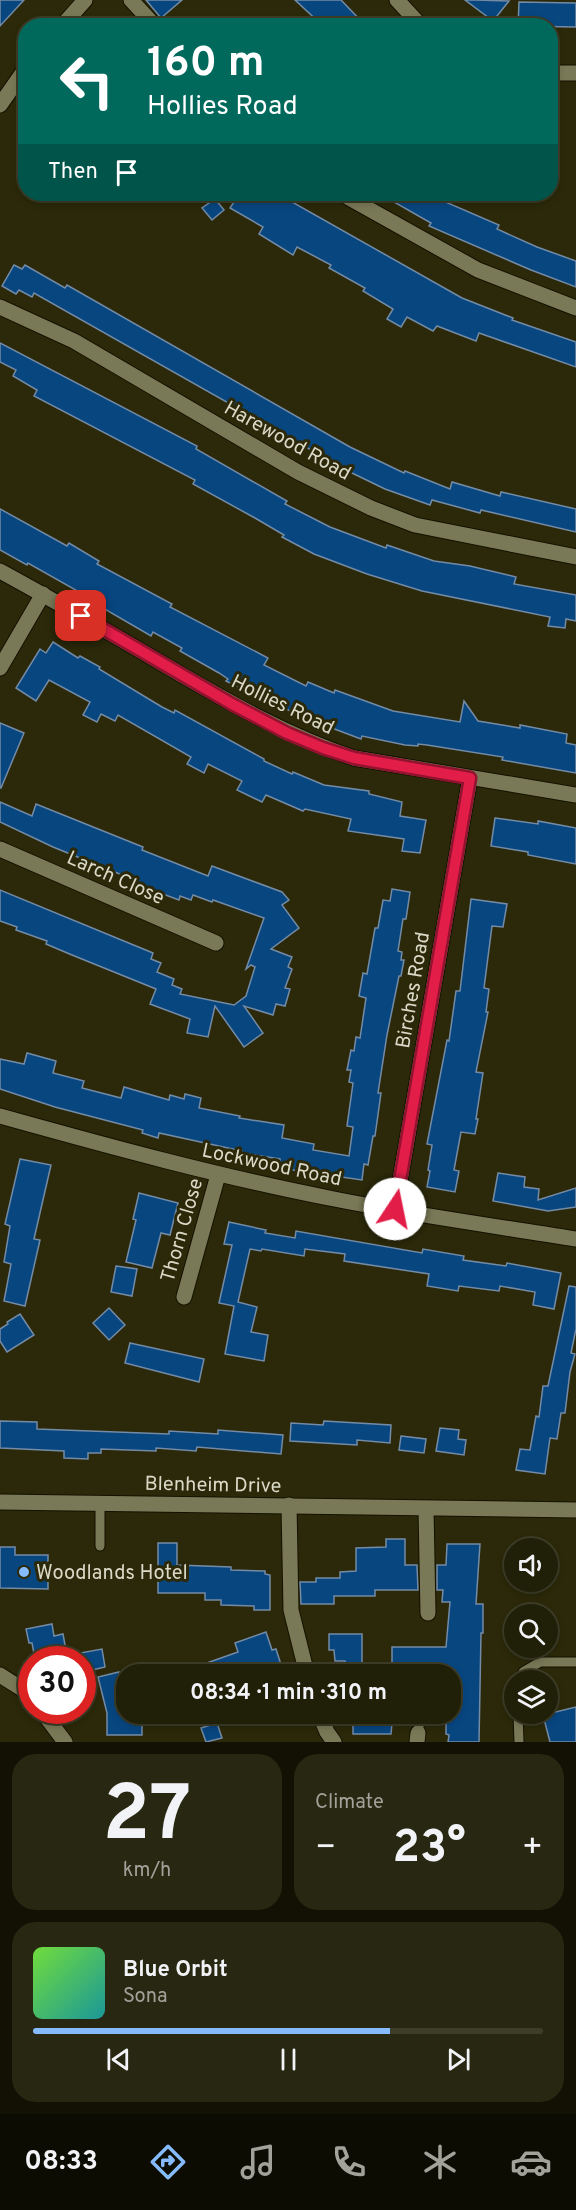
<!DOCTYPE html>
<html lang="en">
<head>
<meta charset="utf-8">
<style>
	body { margin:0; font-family:Overpass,sans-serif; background:#282711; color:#f1f3f6; height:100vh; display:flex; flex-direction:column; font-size:22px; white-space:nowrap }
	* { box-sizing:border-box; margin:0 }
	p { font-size:20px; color:#a2a29b }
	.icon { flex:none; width:33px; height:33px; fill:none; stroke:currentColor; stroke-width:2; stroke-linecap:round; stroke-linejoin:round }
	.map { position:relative; height:1742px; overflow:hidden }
	.side { display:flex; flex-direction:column; gap:12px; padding:12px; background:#121104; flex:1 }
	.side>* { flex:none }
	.hud { position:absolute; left:18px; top:18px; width:540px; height:183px; border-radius:24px; box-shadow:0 3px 9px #0003,0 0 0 2px #3d3d28; background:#00695c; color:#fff; overflow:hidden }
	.buttons { position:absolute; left:504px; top:1538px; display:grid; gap:12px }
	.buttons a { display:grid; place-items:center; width:54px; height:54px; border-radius:50%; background:#201f07; box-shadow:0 3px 9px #0003,0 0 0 2px #3d3d28; font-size:30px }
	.speed { position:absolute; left:18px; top:1646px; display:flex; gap:12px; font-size:30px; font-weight:700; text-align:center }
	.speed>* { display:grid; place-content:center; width:78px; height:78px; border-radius:50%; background:#201f07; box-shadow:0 3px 9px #0003,0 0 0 2px #3d3d28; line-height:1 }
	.speed .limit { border:9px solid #d22; background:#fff; color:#111 }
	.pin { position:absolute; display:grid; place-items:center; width:51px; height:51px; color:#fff; margin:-26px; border-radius:12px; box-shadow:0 3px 9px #0006 }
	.me { position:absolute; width:66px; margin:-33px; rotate:11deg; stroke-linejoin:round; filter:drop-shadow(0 0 4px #0008) }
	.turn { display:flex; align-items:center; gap:21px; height:126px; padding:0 30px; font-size:27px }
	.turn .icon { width:78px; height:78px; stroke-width:2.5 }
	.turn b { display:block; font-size:42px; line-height:51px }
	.then { display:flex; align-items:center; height:57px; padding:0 30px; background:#0003; gap:12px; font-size:22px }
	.big { font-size:45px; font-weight:700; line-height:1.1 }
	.side .widget { flex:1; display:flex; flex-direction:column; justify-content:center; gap:9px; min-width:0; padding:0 21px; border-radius:24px; background:#282711 }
	.side .dial { align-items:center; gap:0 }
	.dial b { font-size:78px; line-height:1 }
	.song { display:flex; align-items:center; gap:18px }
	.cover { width:72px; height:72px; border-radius:9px; background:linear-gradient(135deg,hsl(100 70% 55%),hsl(180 70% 35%)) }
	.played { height:6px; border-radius:3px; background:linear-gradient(90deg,#85bbfb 70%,#3d3d28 70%) }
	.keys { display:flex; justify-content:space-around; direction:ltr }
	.heat { display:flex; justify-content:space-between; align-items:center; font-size:33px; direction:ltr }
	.side .tiles { flex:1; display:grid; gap:12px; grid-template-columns:1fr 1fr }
	.widget:last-child { grid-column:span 2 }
	.trip { position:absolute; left:116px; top:1664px; width:345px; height:60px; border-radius:24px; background:#201f07; box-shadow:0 3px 9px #0003,0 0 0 2px #3d3d28; font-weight:700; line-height:60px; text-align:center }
	.tabs { display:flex; height:96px; justify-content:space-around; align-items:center; background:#0d0c03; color:#a2a29b }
	.tabs .icon { width:42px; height:42px }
	.tabs .active { color:#85bbfb }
	.tabs b { font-size:27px; color:#f1f3f6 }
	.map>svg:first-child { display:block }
</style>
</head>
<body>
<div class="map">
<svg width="576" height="1742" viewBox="0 0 576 1742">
	<rect width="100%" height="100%" fill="#2b2909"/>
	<g fill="#084680" stroke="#748ba6" stroke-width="1.5">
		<polygon points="0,0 24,0 0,26"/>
		<polygon points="146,0 182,0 161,18"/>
		<polygon points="295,0 341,0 366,26 323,26"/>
		<polygon points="465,0 476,0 509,1 493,21"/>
		<polygon points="519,2 576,3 576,27 518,26"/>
		<polygon points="239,194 278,194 462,298 513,318 512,320 576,342 576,367 479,333 476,341 437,326 433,331 407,317 401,327 387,319 393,309 363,291 365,288 329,268 331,265 297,247 293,255 259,234 263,227 230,208"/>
		<polygon points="380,194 424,194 440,202 441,200 499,225 497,229 537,247 576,261 576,287 531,270 429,226 431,223"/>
		<polygon points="215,199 224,210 212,220 202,208"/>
		<polygon points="14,265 22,269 25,265 65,288 67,285 350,447 404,473 405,471 450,489 452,482 500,496 501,492 576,509 576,532 481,510 480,513 432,500 430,505 385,489 352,473 34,293 32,297 19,290 16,294 2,286"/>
		<polygon points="0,343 197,446 196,449 287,501 285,504 330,527 386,548 387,545 434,561 470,566 516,577 514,584 576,595 576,621 566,619 565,628 548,626 550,617 422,591 367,574 314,554 282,537 284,535 255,518 193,484 195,480 34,396 37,390 13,376 16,370 0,362"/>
		<polygon points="0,509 67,546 69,543 99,561 97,564 172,604 170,607 268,658 264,665 306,686 308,682 334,693 335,690 393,711 460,722 464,701 478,721 520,728 520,725 567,734 566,743 576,745 576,773 502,760 503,757 427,745 418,744 418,746 405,745 362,736 361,739 300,716 249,690 248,692 226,681 228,679 219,673 180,651 182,648 153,632 151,636 96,604 97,602 28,563 27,565 0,550"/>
		<polygon points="53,642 78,658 80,656 100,667 99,669 162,707 174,713 175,710 264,759 264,761 292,774 293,772 324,785 369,791 369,794 402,802 400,816 426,820 420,853 402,851 404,839 348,831 351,819 305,809 303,811 266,795 262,802 237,790 242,781 208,764 204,773 187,764 191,757 118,715 115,721 101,714 97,722 83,715 90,702 49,680 36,701 16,688 40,649 46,653"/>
		<polygon points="0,723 24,733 1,788 0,788"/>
		<polygon points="0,802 32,816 36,804 143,847 142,850 208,876 212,866 282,892 289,900 282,905 299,928 271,949 292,957 288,967 292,969 285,988 290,989 285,1006 276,1004 273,1015 244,1006 263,1033 244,1047 215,1006 208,1037 187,1033 190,1019 150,1004 156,989 72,955 46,944 47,941 16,930 17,927 0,921 0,890 153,953 151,959 161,963 157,972 174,979 172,985 182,989 180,994 234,1005 246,996 255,967 251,965 246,969 264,918 213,900 212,902 193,895 191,900 180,896 179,900 136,884 137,881 53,847 0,822"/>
		<polygon points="495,818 538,824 538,821 576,828 576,864 528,855 528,852 491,846"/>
		<polygon points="392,889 410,892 406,919 403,919 398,951 402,952 401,960 404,960 401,976 399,976 387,1035 378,1093 381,1093 375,1136 373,1136 368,1165 364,1164 362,1180 279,1168 280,1159 241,1153 242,1151 159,1133 158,1138 142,1133 143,1130 55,1107 0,1089 0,1059 24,1064 27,1053 56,1061 53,1073 84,1081 82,1088 121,1098 124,1087 169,1100 170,1095 184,1099 185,1094 201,1098 199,1108 240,1116 239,1118 284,1125 282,1138 314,1144 313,1150 349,1156 353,1127 347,1126 353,1083 349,1082 351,1070 347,1070 351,1050 354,1051 356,1037 360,1038 366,998 359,996 363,973 367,974 375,928 378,928 383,900 390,901"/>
		<polygon points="471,899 507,904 503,927 492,926 484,988 489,989 486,1012 488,1012 476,1072 483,1073 476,1119 478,1119 475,1134 461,1132 454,1170 459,1171 455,1192 427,1187 430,1171 428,1170 432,1145 427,1144 447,1040 449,1041 456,991 460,991"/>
		<polygon points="20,1159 51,1165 34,1239 40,1240 25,1306 4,1301 11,1264 4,1262 10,1226 5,1224"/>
		<polygon points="498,1173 525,1177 524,1187 539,1189 538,1200 576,1188 576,1207 548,1211 493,1201"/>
		<polygon points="139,1193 178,1203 170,1235 161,1233 152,1268 126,1262 136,1220 133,1219"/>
		<polygon points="229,1222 266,1230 265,1233 295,1238 296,1231 422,1253 423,1249 464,1256 463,1260 506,1266 507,1263 561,1273 554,1309 533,1305 535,1292 500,1286 499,1291 459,1286 458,1291 427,1286 429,1274 344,1261 345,1254 305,1249 304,1256 262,1249 261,1251 250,1249 238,1302 257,1307 251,1332 268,1335 264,1361 225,1354 234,1306 219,1303 232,1245 224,1244"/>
		<polygon points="116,1266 137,1269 132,1296 111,1292"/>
		<polygon points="569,1286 576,1287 576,1329 571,1353 575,1354 570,1372 565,1413 561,1413 557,1439 550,1438 545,1474 516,1470 520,1449 530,1450 536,1416 539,1417 543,1386 548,1386"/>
		<polygon points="109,1308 125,1325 109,1340 93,1323"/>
		<polygon points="20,1314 34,1335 7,1352 0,1341 0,1329 8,1324 7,1322"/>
		<polygon points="130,1343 204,1359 199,1382 125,1363"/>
		<polygon points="0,1421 37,1422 37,1429 169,1434 169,1431 218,1434 218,1430 283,1435 281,1454 197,1447 196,1451 156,1448 156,1451 101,1449 101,1453 88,1453 88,1459 64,1458 64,1451 0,1448"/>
		<polygon points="324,1421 391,1425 390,1443 357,1440 357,1445 290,1441 291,1423 323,1425"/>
		<polygon points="440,1428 459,1430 458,1439 466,1440 464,1455 436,1451"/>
		<polygon points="401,1436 426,1439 424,1453 399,1450"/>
		<polygon points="386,1539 405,1539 405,1565 417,1565 418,1590 375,1590 375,1596 334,1596 334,1604 301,1604 300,1582 316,1582 316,1578 340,1578 340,1572 356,1571 356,1548 386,1547"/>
		<polygon points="158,1543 177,1543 177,1565 231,1567 231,1570 265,1571 265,1574 270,1575 270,1610 254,1610 254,1606 221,1605 221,1600 205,1600 205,1593 158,1593"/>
		<polygon points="447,1544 480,1544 476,1604 483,1604 483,1633 481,1633 479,1742 448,1742 449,1735 446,1734 446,1713 450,1713 450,1674 446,1674 446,1671 392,1673 392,1647 446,1647 450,1602 442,1602 443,1590 437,1590 437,1565 446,1565"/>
		<polygon points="0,1547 15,1547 15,1555 48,1555 48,1589 0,1588"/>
		<polygon points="52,1624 54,1636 63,1634 67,1656 54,1659 35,1659 32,1643 29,1643 26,1629"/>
		<polygon points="266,1632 272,1650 276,1649 284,1674 185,1674 184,1671 238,1652 235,1643"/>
		<polygon points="329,1634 362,1634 362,1674 346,1674 345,1661 335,1661 334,1650 329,1650"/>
		<polygon points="102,1649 105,1667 84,1672 80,1653"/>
		<polygon points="119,1672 120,1678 126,1677 126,1713 142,1713 142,1735 107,1735 107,1713 98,1677"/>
		<polygon points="576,1707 576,1742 550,1742 543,1715"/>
		<polygon points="353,1713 381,1713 392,1723 391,1734 353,1734"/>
		<polygon points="217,1723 222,1738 206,1742 201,1728"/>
	</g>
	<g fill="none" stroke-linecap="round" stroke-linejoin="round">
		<g stroke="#131200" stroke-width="11">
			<g id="lane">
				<polyline points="100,1503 100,1546"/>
				<polyline points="522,1680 523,1672 540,1662 576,1662"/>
				<polyline points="518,1713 519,1742"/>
				<polyline points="418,1733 421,1713"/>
			</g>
		</g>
		<g stroke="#131200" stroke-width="17">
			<g id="street">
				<polyline points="131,0 155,26"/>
				<polyline points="342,194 478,270 576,308"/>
				<polyline points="0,307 74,341 298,472 371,508 415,525 576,557"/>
				<path d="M0,571C57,602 114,635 170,668C230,703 288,736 354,758L576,795"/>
				<polyline points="0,668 43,594"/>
				<polyline points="0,849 216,943"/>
				<path d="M0,1116C111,1147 221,1177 334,1199C414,1215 496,1226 576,1239"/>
				<polyline points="395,1209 470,778"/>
				<polyline points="184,1297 218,1175"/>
				<polyline points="289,1505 291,1610 307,1674"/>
				<polyline points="426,1509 428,1613"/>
				<polyline points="319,1713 327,1732 334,1742"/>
				<polyline points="417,1742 418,1733"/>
			</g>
		</g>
		<g stroke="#131200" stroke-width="17">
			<g id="secondary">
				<polyline points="397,0 421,26"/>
				<polyline points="62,26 85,0"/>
				<polyline points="550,73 576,73"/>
				<polyline points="0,105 26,68"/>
				<polyline points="0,1502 576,1510"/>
				<polyline points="0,1675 22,1689 32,1700"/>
				<polyline points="41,1710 65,1742"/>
			</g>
		</g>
		<use href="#lane" stroke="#7a7957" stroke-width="9"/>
		<use href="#street" stroke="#7a7957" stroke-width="15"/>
		<use href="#secondary" stroke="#7a7957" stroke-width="15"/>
	</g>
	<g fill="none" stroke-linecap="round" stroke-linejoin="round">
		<g stroke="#92132f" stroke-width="15">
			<polyline id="route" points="81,616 232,704 287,733 323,748 354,758 470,778 395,1209"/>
		</g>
		<use href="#route" stroke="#e11d48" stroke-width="10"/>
	</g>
	<circle fill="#85bbfb" stroke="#2b2909" stroke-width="2" cx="24" cy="1572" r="6"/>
	<g text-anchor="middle" stroke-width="6" stroke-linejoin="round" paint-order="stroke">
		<g font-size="20" fill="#dad9c7" stroke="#2b2909">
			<text transform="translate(288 440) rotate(29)" y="7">Harewood Road</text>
			<text transform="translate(283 704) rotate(26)" y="7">Hollies Road</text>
			<text transform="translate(116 877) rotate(24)" y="7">Larch Close</text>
			<text transform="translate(412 990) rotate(-80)" y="7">Birches Road</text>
			<text transform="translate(272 1164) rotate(12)" y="7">Lockwood Road</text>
			<text transform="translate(181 1230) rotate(-74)" y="7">Thorn Close</text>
			<text transform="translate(213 1484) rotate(1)" y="7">Blenheim Drive</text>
		</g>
		<g font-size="20" fill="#dad9c7" stroke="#2b2909" text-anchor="start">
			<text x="36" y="1579">Woodlands Hotel</text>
		</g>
	</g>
</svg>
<div class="buttons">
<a><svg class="icon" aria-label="sound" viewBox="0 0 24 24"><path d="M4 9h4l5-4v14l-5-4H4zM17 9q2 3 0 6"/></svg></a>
<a><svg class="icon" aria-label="search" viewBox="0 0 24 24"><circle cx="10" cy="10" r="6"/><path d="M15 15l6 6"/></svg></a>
<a><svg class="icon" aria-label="layers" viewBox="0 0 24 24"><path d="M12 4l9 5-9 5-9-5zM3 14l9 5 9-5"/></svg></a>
</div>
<div class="speed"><div class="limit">30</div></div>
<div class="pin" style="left:81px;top:616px;background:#d93025"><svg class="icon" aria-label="arrive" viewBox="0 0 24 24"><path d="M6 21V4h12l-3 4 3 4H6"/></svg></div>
<svg class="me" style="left:395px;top:1209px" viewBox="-20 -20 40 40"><circle r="19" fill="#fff"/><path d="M0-13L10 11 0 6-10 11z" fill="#e11d48"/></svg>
<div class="trip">08:34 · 1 min · 310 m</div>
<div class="hud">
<div class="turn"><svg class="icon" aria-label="left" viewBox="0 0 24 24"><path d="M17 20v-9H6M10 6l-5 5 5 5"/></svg><div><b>160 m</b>Hollies Road</div></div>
<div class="then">Then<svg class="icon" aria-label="arrive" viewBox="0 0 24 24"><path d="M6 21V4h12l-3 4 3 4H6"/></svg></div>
</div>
</div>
<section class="side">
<div class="tiles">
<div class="widget dial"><b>27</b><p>km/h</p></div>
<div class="widget"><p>Climate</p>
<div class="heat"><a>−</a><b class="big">23°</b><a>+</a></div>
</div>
<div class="widget">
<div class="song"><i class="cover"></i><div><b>Blue Orbit</b><p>Sona</p></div></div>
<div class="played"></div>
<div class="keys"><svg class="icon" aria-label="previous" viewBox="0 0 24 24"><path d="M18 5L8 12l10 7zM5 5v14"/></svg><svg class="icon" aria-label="pause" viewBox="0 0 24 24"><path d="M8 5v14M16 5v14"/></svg><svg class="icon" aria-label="next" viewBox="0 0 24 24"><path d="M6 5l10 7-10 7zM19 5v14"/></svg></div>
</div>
</div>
</section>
<nav class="tabs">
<b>08:33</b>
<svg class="icon active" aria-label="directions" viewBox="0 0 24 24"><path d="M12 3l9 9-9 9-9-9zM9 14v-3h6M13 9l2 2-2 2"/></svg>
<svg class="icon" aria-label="music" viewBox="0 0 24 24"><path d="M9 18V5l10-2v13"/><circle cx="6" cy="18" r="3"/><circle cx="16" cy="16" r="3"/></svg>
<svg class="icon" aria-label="phone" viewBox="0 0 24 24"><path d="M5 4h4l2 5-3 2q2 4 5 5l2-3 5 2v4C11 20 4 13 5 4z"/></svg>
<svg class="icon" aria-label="climate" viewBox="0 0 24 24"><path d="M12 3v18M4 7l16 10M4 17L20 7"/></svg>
<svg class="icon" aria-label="car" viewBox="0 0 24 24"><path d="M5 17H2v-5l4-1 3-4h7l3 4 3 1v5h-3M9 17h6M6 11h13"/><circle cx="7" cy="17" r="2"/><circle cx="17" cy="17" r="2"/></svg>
</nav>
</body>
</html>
